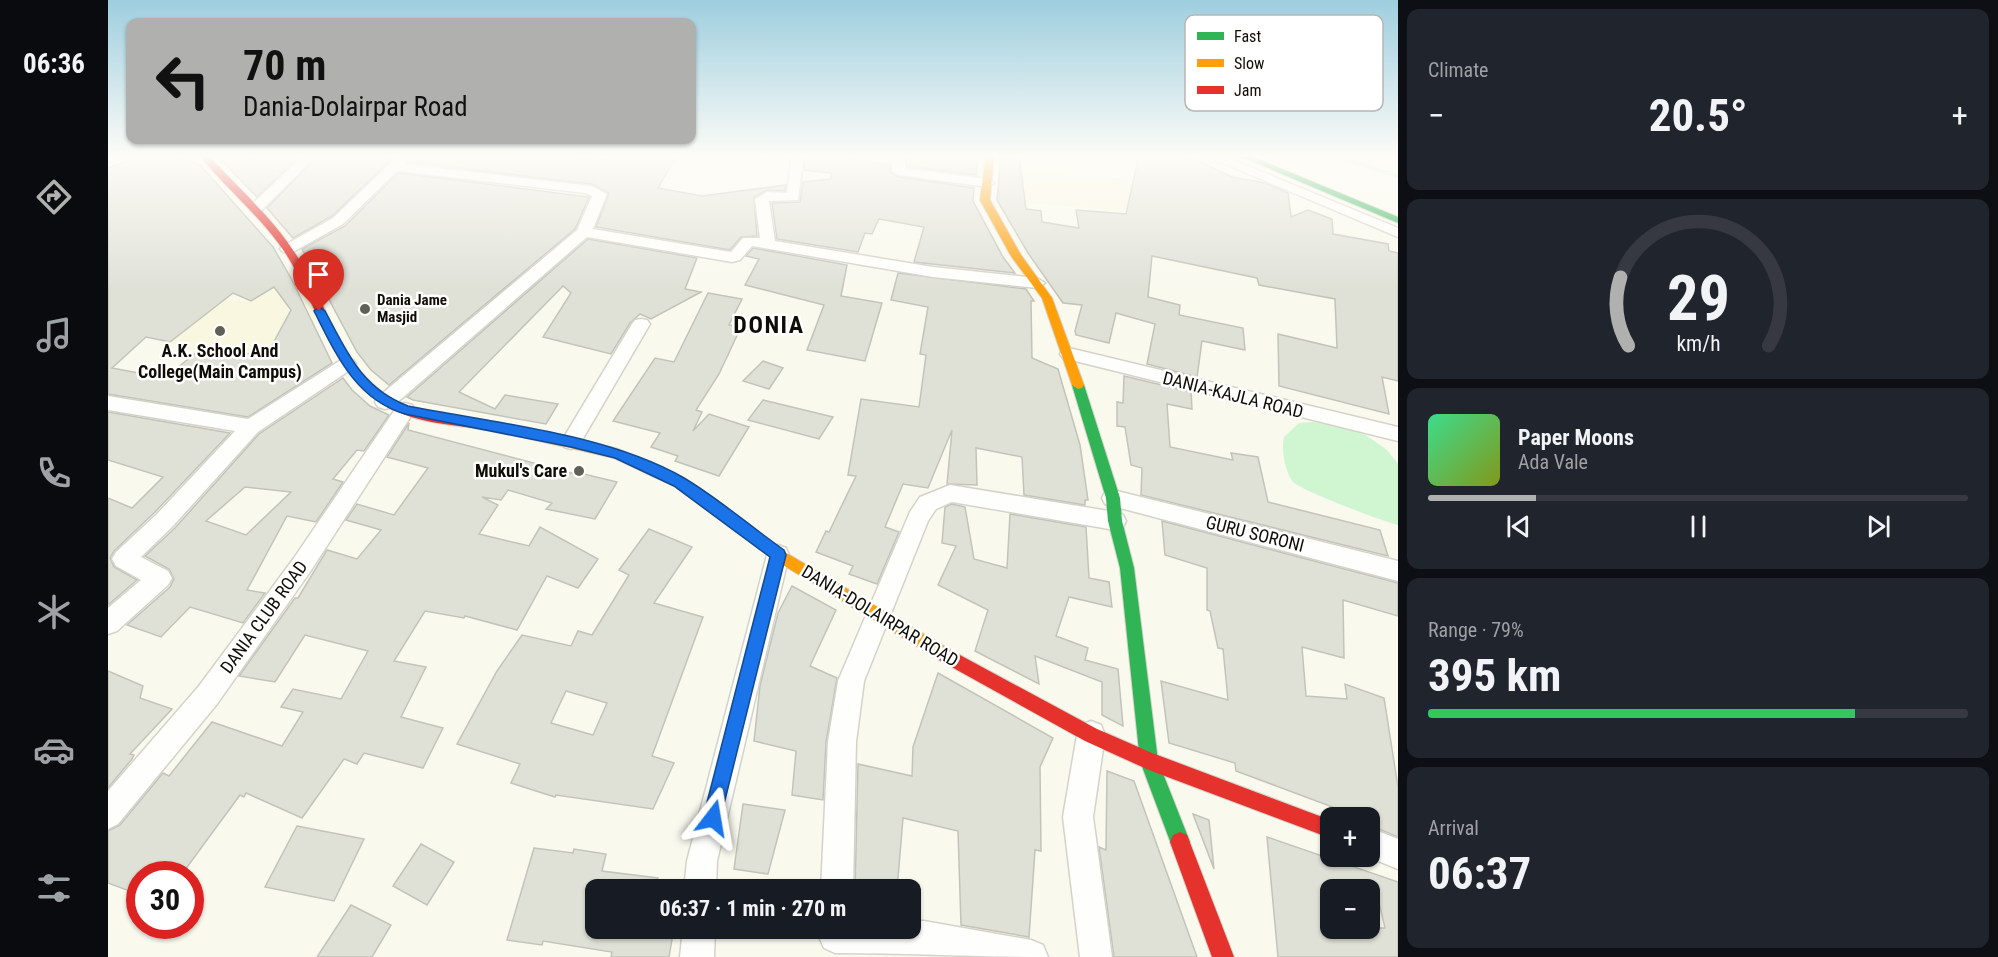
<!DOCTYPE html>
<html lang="en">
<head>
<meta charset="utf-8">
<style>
	body { margin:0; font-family:"Roboto Condensed",sans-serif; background:#20242c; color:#f1f3f6; height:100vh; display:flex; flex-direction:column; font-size:22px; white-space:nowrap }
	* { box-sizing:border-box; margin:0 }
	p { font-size:20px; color:#9ea1a6 }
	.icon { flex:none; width:33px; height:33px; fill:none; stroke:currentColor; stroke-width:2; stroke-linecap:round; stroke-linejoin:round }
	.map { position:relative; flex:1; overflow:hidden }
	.sheet { display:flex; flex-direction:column; gap:9px; padding:9px; background:#0d0f14; width:600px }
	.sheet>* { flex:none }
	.top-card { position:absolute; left:18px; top:18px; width:570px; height:126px; border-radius:12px; box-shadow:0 2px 4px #0004; background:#b0b1ae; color:#111; overflow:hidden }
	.buttons { position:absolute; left:1212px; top:807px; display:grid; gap:12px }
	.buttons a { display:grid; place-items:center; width:60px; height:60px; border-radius:12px; background:#171b24; box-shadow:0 2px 4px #0004; font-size:30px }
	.speed { position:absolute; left:18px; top:861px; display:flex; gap:12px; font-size:30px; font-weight:700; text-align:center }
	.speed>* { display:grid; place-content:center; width:78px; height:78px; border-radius:50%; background:#171b24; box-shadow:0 2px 4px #0004; line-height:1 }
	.speed .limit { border:9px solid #d22; background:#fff; color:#111 }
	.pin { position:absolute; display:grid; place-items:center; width:51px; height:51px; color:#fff; margin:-62px -26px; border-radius:50% 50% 50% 0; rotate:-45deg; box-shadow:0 0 6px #0007 }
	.pin .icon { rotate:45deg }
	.me { position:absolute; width:66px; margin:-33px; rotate:14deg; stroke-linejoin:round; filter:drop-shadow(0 0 4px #0008) }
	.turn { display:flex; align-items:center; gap:21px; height:126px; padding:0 18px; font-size:27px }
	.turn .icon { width:78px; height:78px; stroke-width:2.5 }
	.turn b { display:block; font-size:42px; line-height:51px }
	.big { font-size:45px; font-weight:700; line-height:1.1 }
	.sheet .widget { flex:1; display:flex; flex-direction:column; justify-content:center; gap:9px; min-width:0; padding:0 21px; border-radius:12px; background:#20242c }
	.sheet .dial { align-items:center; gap:0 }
	.dial svg { height:156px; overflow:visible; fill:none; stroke:#363941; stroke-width:7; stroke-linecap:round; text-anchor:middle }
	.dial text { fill:#f1f3f6; stroke:none }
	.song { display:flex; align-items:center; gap:18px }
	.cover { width:72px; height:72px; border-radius:9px; background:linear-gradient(135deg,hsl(150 70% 55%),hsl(70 70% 35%)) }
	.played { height:6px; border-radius:3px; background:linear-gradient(90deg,#b0b1ae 20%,#363941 20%) }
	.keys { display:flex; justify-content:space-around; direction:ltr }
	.heat { display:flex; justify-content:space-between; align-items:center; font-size:33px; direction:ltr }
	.charge { height:9px; border-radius:4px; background:linear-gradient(90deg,#34c759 79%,#363941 0) }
	.trip { position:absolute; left:477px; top:879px; width:336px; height:60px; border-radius:12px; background:#171b24; box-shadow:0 2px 4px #0004; font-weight:700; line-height:60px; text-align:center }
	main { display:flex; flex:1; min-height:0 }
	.menu { display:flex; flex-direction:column; width:108px; justify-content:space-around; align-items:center; background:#090b0e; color:#9ea1a6 }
	.menu .icon { width:42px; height:42px }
	.menu .selected { color:#b0b1ae }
	.menu b { font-size:27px; color:#f1f3f6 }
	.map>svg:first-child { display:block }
</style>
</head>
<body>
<main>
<nav class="menu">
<b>06:36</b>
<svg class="icon selected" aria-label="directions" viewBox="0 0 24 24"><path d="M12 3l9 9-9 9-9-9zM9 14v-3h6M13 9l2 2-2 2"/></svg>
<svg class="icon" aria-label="music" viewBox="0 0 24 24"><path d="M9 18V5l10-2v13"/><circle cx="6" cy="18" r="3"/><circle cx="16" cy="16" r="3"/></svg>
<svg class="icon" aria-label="phone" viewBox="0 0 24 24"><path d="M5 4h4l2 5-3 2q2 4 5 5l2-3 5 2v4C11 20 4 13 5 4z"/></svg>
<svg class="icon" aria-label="climate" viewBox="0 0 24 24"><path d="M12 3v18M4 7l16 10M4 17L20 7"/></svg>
<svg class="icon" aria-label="car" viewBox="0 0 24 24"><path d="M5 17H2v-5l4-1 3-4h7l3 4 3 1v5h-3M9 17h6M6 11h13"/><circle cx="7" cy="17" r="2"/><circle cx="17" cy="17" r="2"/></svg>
<svg class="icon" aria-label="filters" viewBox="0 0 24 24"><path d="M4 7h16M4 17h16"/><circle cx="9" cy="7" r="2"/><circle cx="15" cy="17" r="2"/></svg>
</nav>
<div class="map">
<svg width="1290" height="957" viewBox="0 0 1290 957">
	<rect width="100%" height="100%" fill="#faf9ee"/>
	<g fill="#f9f7e0">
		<polygon points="911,172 1017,177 1057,214 918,203"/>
		<polygon points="189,277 214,319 175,326 160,357 91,351 41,337 92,299 143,301"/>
	</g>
	<path fill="#cff6d1" d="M1204,422L1226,425L1256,434L1279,450L1290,464V525C1276,522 1192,490 1185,482C1177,472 1173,450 1176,437L1191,423Z"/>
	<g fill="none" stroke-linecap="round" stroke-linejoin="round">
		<polyline stroke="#cff6d1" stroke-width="4.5" points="1224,155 1290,176"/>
	</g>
	<g fill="#dfe1d7" stroke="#c2c4ba" stroke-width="1.5" fill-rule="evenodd">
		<path d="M32,155H63L92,165L165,247L183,278L224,363L140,417L0,394V168ZM166,287L183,310L163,347L154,356L96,346L57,378L4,368L38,337L62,342L125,293L143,301Z"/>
		<polygon points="111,155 193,155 149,197 109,156"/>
		<polygon points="211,155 288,155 224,216 185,238 159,208"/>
		<polygon points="303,155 456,155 511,161 515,155 569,155 550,188 594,196 678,185 677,191 659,190 646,197 649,236 633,237 622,250 488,227 501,193 484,184 300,162 304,157"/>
		<polygon points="698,155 746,157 753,161 782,166 783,173 791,177 866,188 865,201 895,257 907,273 806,262 816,227 771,219 764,234 757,233 750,252 669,239 664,203 692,202 695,182 723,179 723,173 696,170"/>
		<polygon points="791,155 871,155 868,175 799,166 797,157"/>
		<polygon points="1031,155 1077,155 1124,177 1157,183 1180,193 1183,217 1200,210 1224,219 1225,234 1280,244 1281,251 1290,253 1290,381 1274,377 1281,414 1171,386 1170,334 1229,348 1227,299 1151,285 1149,278 1044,256 1040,297 1072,305 1071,315 1135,328 1137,350 1094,341 1089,377 1039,364 1047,324 1008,313 1001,343 968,335 967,331 974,305 955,303 920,253 889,200 893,157 911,158 918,209 933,211 934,222 971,228 968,210 1018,214"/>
		<polygon points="290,173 481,197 467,229 281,385 263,370 249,352 194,249 237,226"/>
		<polygon points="480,239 589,258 577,289 593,292 543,319 532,314 522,323 503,354 435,337 463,293 455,286 351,392 387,409 397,395 450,404 438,424 305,400 299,397"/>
		<polygon points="645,248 739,265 733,296 774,303 757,361 699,350 716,305 637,285 651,259 638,256"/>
		<polygon points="790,273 918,289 926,301 923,301 924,358 950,369 972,445 980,500 977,500 977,505 916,495 914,457 868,448 869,485 839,484 844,430 820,488 795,484 777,527 791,532 769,584 741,574 745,566 708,552 718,531 721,532 748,476 740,475 753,399 811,407 818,355 812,354 820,307 783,300"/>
		<polygon points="600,293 634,299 621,325 633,327 611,374 588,410 594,412 585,431 601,414 641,427 611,476 567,461 570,456 543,447 552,433 505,421 547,358 566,362"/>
		<polygon points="655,361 675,368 661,389 635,381"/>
		<polygon points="1016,376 1083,392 1084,409 1059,404 1062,447 1125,460 1123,453 1150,457 1160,502 1272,530 1280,556 1033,495 1034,468 1023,465 1017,427 1009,426 1009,402 1015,403"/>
		<path d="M235,378L244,390L262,406L281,415L256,451L249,450L225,479L235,482L208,522L179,516L139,590L157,593L135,623L82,607L53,637L19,625L62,587L66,579L61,569L37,556L67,528L151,434ZM137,487L183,492L138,535L98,521Z"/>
		<polygon points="655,400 725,417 711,439 640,420"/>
		<polygon points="0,412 122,433 47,512 6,551 2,558 6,567 29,580 0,605 0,498 24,508 55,477 0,460"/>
		<polygon points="301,423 300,430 471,475 472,473 509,482 487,519 438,509 444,503 400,490 393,500 374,497 390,505 371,534 421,546 432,527 490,559 470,588 439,576 409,630 357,616 356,618 317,611 286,661 318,667 293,717 335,728 315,768 256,753 249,764 236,759 194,818 138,793 136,797 132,795 74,874 32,874 32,895 0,883 0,831 12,825 55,773 61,776 104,722 174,746 195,712 173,707 185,689 233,699 260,651 197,635 167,682 131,676 187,598 190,598 219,550 249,559 273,530 238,520 249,504 286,515 320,468 279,457"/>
		<polygon points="844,504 857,507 866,559 899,568 902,514 978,527 981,578 1001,582 1004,607 961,597 948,636 980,648 977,660 1010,669 1015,726 994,715 994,682 927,656 931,684 867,651 880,610 830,585 848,546 834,543 837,507"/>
		<polygon points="1054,521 1290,583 1290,616 1235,600 1236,658 1194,647 1198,696 1239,699 1237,684 1276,698 1290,787 1290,837 1264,826 1264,818 1240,815 1238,812 1128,771 1127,763 1061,743 1053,681 1120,700 1115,649 1110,648 1102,611 1099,610 1099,568 1057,555"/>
		<path d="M541,529L584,547L546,603L595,617L544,756L566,763L545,809L448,795L447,797L403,783L412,764L349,744L389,671L414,635L463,646L470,631L484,635L521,575L511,570ZM458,691L499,703L485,735L443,723Z"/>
		<polygon points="684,586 728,610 702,666 729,678 718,742 715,800 684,795 688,751 646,741 652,686 670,613"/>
		<polygon points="0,671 35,686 32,698 64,709 22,754 26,755 24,759 0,788"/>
		<polygon points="830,673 945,738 932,767 933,851 927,850 921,937 853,925 850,831 795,818 789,890 747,890 750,764 804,776 805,747"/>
		<polygon points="999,771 1026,781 1089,957 1006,957 991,847 998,850"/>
		<polygon points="635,804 677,810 660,874 626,869"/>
		<polygon points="1085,814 1101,820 1106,869"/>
		<polygon points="189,826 256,839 226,901 157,887"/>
		<path d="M1159,837L1290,882V957H1170ZM1222,890H1268L1277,928H1222Z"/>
		<polygon points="313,844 346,862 319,905 285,886"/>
		<polygon points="426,848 465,853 466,849 498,854 494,871 550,878 549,890 488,890 481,928 566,928 561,957 503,957 504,952 435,941 434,945 399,940"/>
		<polygon points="243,905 283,925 264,957 209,957"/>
	</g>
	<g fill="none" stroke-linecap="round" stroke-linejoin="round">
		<g stroke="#d4d3ca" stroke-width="3">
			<g id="street">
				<polygon points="196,155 209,155 153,211 143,211 141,208 143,205"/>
				<polygon points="291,155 302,157 296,164 484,186 499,194 485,229 623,252 635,238 652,238 647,199 659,192 679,193 684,155 696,155 690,200 661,201 667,241 825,267 929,278 937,283 929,288 825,277 644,246 632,260 624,262 479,237 284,407 277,409 270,407 267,402 270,397 469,230 484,196 477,193 289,171 235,224 185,252 175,252 172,249 175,246 225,218"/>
				<polygon points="747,155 777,155 795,158 797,161 797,168 879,179 886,183 879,187 791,175 784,171 784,164 753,159"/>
				<polygon points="1096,155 1113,155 1290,228 1290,237"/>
				<polygon points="533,319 539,320 542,324 470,447 463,449 456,447 453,442 456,437 524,324 527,320"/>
				<polygon points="961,348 1290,427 1290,441 955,358 952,354 955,350"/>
				<polygon points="239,358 245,360 248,364 245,368 150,432 65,526 33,557 60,571 64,578 60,585 9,631 0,634 0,608 33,580 8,566 4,559 8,552 49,514 127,431 0,410 0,396 140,419 233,360"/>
				<polygon points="297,403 304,405 307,410 202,572 109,704 10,824 0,829 0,791 91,686 186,558 290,405"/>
				<polygon points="842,485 1007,512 1015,515 1018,521 1015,527 1007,530 844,502 828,509 820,521 756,681 748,742 745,890 713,890 720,742 730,681 802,512 812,497"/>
				<polygon points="1005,490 1290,561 1290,581 997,504 994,498 997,492"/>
				<polygon points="670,545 678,548 681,555 609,861 608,890 576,890 579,861 659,555 662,548"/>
				<polygon points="983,721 993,725 997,735 985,817 1004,957 972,957 955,817 969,735 973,725"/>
				<polygon points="1262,828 1290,839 1290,869 1258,856 1262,856"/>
				<path d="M802,921H816L923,940L935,945L940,957C868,957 798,953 727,953L716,948L711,937L714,928H802Z"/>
				<polygon points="575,928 607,928 606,957 572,957"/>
			</g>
		</g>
		<g stroke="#d4d3ca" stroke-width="2">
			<g id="fast">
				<polygon points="1129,155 1140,155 1290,217 1290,223"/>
				<polygon points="970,381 976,385 1012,498 1014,521 1026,568 1050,761 1082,842 1079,849 1072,852 1065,849 1032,761 1012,568 1000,521 998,498 964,385"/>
			</g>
		</g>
		<g stroke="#d4d3ca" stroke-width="2">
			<g id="slow">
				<polygon points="878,155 886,155 882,200 913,255 944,298 976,385 974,388 970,389 964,385 934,298 903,256 872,200"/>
				<polygon points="377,420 463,437 510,449 576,478 675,551 843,650 845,655 843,660 837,663 831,660 665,559 566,486 506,458 373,428 371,425 373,422"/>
			</g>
		</g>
		<g stroke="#d4d3ca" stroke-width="2">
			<g id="jam">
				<path d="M91,155H100C129,187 163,216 187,253C222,307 235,382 301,407C324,416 352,417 377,420L381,422L383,425L381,428L377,430C349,425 319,424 292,413C226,387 213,309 178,254C154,217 118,189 91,155Z"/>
				<polygon points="837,647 989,729 1044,753 1222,820 1222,838 1041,770 977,741 831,660 829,655 831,650"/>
				<polygon points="1072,832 1079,835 1126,957 1104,957 1062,842 1065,835"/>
			</g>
		</g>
		<use href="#street" fill="#fefefc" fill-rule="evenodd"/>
		<use href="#fast" fill="#30b455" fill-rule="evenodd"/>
		<use href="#slow" fill="#ff9f0a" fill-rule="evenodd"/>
		<use href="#jam" fill="#e5322d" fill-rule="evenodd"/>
	</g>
	<linearGradient id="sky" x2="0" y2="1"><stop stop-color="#9ecedf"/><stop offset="0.54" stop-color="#fdfcf7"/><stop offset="1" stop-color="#fdfcf7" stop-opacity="0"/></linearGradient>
	<rect width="1290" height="289" fill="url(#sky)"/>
	<path fill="#1a73e8" stroke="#114b97" stroke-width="1.5" d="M211,307L217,311C239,352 253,388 300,406C386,423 500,434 576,478C610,498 643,527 676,550L678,555L611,824L605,827L598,824L595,818L662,557L566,486L507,458L463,447L297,414C247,399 228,354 206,311Z"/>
	<g fill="#616057" stroke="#fff" stroke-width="2">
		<circle cx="257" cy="309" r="6"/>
		<circle cx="112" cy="331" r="6"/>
		<circle cx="471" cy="471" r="6"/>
	</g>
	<g text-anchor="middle" stroke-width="5" stroke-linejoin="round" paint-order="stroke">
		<g font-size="15" font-weight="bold" fill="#0e0d06" stroke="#fff" text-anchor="start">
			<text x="269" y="305">Dania Jame<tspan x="269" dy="17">Masjid</tspan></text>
		</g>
		<g font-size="18" font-weight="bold" fill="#0e0d06" stroke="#fff">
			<text x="112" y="357">A.K. School And<tspan x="112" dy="21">College(Main Campus)</tspan></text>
			<text x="459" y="477" text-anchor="end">Mukul's Care</text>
		</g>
		<g font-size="18" fill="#0e0d06" stroke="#fff">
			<text transform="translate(1125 395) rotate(14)" y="6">DANIA-KAJLA ROAD</text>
			<text transform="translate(1147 534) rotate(14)" y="6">GURU SORONI</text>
			<text transform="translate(772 616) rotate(31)" y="6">DANIA-DOLAIRPAR ROAD</text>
			<text transform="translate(156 617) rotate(-54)" y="6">DANIA CLUB ROAD</text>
		</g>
		<g font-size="24" font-weight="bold" letter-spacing="1.5" fill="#0e0d06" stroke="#fff">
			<text x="661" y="333">DONIA</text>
		</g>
	</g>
	<rect x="1077" y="15" width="198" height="96" rx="9" fill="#fff" stroke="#b7b6b4" stroke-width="1.5"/>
	<rect x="1089" y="32" width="27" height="8" fill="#30b455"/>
	<rect x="1089" y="59" width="27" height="8" fill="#ff9f0a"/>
	<rect x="1089" y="86" width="27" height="8" fill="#e5322d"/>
	<g font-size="16" fill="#0e0d06">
		<text x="1126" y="42">Fast</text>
		<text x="1126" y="69">Slow</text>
		<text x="1126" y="96">Jam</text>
	</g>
</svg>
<div class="buttons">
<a>+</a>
<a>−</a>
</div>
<div class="speed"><div class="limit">30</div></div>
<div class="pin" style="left:211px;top:311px;background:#d93025"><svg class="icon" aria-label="arrive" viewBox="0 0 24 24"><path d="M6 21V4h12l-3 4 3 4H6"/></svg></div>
<svg class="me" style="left:605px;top:818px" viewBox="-20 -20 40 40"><path d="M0-17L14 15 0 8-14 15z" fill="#1a73e8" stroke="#fff" stroke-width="4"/></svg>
<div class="trip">06:37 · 1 min · 270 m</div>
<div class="top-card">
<div class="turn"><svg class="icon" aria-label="left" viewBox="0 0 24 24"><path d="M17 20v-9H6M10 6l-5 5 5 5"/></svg><div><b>70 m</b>Dania-Dolairpar Road</div></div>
</div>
</div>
<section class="sheet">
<div class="widget"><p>Climate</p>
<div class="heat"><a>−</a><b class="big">20.5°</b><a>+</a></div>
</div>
<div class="widget dial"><svg viewBox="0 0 100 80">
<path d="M14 69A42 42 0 1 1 86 69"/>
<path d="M14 69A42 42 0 0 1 10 34" stroke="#b0b1ae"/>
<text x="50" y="56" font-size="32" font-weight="700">29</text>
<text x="50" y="72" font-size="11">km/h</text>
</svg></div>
<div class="widget">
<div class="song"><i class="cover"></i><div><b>Paper Moons</b><p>Ada Vale</p></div></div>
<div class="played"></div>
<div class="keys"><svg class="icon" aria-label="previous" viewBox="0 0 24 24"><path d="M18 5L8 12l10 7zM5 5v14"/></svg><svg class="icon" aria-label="pause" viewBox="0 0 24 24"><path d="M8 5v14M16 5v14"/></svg><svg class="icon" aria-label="next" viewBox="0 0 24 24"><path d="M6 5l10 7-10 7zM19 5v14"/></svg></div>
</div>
<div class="widget"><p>Range · 79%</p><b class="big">395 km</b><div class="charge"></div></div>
<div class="widget"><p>Arrival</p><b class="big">06:37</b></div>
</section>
</main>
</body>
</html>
